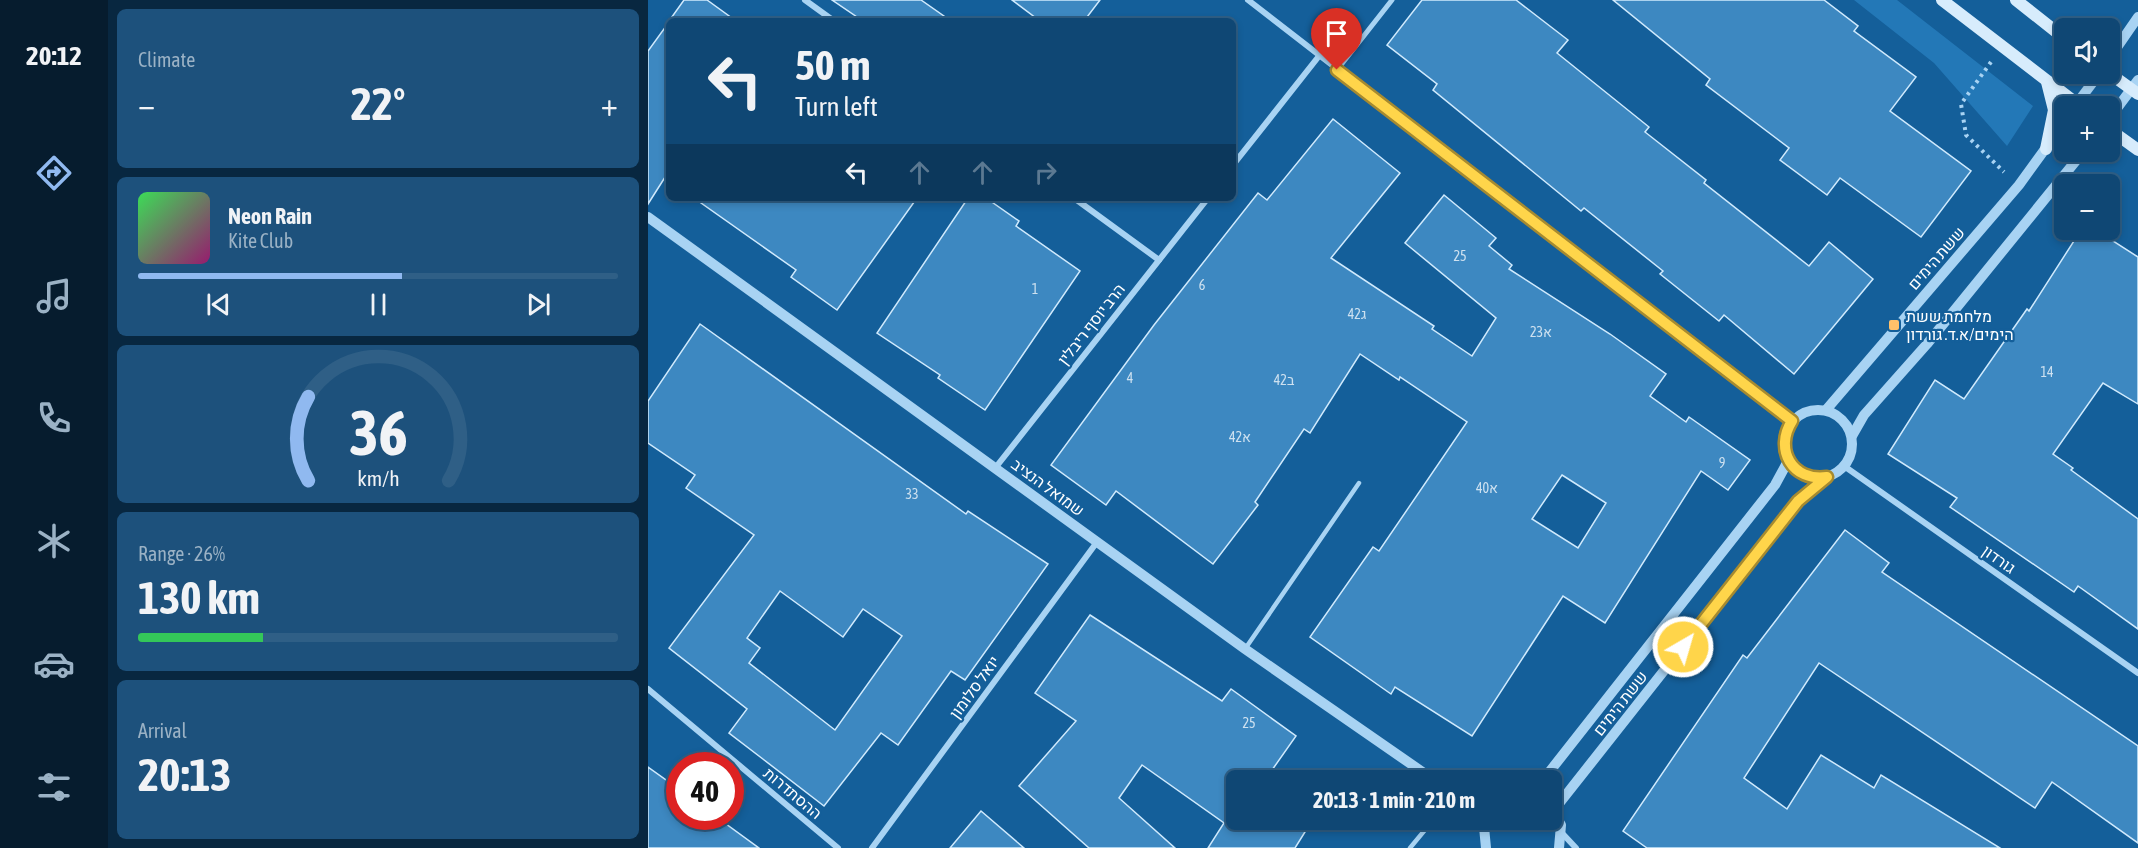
<!DOCTYPE html>
<html lang="en">
<head>
<meta charset="utf-8">
<style>
	body { margin:0; font-family:"Asap Condensed",Heebo,sans-serif; background:#1d517c; color:#f1f3f6; height:100vh; display:flex; flex-direction:column; font-size:22px; white-space:nowrap }
	* { box-sizing:border-box; margin:0 }
	p { font-size:20px; color:#9bb2c5 }
	.icon { flex:none; width:33px; height:33px; fill:none; stroke:currentColor; stroke-width:2; stroke-linecap:round; stroke-linejoin:round }
	.map { position:relative; flex:1; overflow:hidden }
	.sheet { display:flex; flex-direction:column; gap:9px; padding:9px; background:#082740; width:540px }
	.sheet>* { flex:none }
	.top-card { position:absolute; left:18px; top:18px; width:570px; height:183px; border-radius:9px; box-shadow:0 3px 9px #0003,0 0 0 2px #2f5f86; background:#0f4774; color:#f1f3f6; overflow:hidden }
	.controls { position:absolute; left:1406px; top:18px; display:grid; gap:12px }
	.controls a { display:grid; place-items:center; width:66px; height:66px; border-radius:9px; background:#0f4774; box-shadow:0 3px 9px #0003,0 0 0 2px #2f5f86; font-size:30px }
	.speed { position:absolute; left:18px; top:752px; display:flex; gap:12px; font-size:30px; font-weight:700; text-align:center }
	.speed>* { display:grid; place-content:center; width:78px; height:78px; border-radius:50%; background:#0f4774; box-shadow:0 3px 9px #0003,0 0 0 2px #2f5f86; line-height:1 }
	.speed .limit { border:9px solid #d22; background:#fff; color:#111 }
	.pin { position:absolute; display:grid; place-items:center; width:51px; height:51px; color:#fff; margin:-62px -26px; border-radius:50% 50% 50% 0; rotate:-45deg; box-shadow:0 0 6px #0007 }
	.pin .icon { rotate:45deg }
	.me { position:absolute; width:66px; margin:-33px; rotate:38deg; stroke-linejoin:round; filter:drop-shadow(0 0 4px #0008) }
	.turn { display:flex; align-items:center; gap:21px; height:126px; padding:0 30px; font-size:27px }
	.turn .icon { width:78px; height:78px; stroke-width:2.5 }
	.turn b { display:block; font-size:42px; line-height:51px }
	.lanes { display:flex; align-items:center; height:57px; padding:0 30px; background:#0003; justify-content:center; gap:30px; direction:ltr }
	.lanes .off { opacity:.35 }
	.big { font-size:45px; font-weight:700; line-height:1.1 }
	.sheet .card { flex:1; display:flex; flex-direction:column; justify-content:center; gap:9px; min-width:0; padding:0 21px; border-radius:9px; background:#1d517c }
	.sheet .dial { align-items:center; gap:0 }
	.dial svg { height:156px; overflow:visible; fill:none; stroke:#2f5f86; stroke-width:7; stroke-linecap:round; text-anchor:middle }
	.dial text { fill:#f1f3f6; stroke:none }
	.song { display:flex; align-items:center; gap:18px }
	.cover { width:72px; height:72px; border-radius:9px; background:linear-gradient(135deg,hsl(130 70% 55%),hsl(320 70% 35%)) }
	.played { height:6px; border-radius:3px; background:linear-gradient(90deg,#90b9f0 55%,#2f5f86 55%) }
	.keys { display:flex; justify-content:space-around; direction:ltr }
	.heat { display:flex; justify-content:space-between; align-items:center; font-size:33px; direction:ltr }
	.charge { height:9px; border-radius:4px; background:linear-gradient(90deg,#34c759 26%,#2f5f86 0) }
	.trip { position:absolute; left:578px; top:770px; width:336px; height:60px; border-radius:9px; background:#0f4774; box-shadow:0 3px 9px #0003,0 0 0 2px #2f5f86; font-weight:700; line-height:60px; text-align:center }
	main { display:flex; flex:1; min-height:0 }
	.menu { display:flex; flex-direction:column; width:108px; justify-content:space-around; align-items:center; background:#061c2e; color:#9bb2c5 }
	.menu .icon { width:42px; height:42px }
	.menu .selected { color:#90b9f0 }
	.menu b { font-size:27px; color:#f1f3f6 }
	.map>svg:first-child { display:block }
</style>
</head>
<body>
<main>
<nav class="menu">
<b>20:12</b>
<svg class="icon selected" aria-label="directions" viewBox="0 0 24 24"><path d="M12 3l9 9-9 9-9-9zM9 14v-3h6M13 9l2 2-2 2"/></svg>
<svg class="icon" aria-label="music" viewBox="0 0 24 24"><path d="M9 18V5l10-2v13"/><circle cx="6" cy="18" r="3"/><circle cx="16" cy="16" r="3"/></svg>
<svg class="icon" aria-label="phone" viewBox="0 0 24 24"><path d="M5 4h4l2 5-3 2q2 4 5 5l2-3 5 2v4C11 20 4 13 5 4z"/></svg>
<svg class="icon" aria-label="climate" viewBox="0 0 24 24"><path d="M12 3v18M4 7l16 10M4 17L20 7"/></svg>
<svg class="icon" aria-label="car" viewBox="0 0 24 24"><path d="M5 17H2v-5l4-1 3-4h7l3 4 3 1v5h-3M9 17h6M6 11h13"/><circle cx="7" cy="17" r="2"/><circle cx="17" cy="17" r="2"/></svg>
<svg class="icon" aria-label="filters" viewBox="0 0 24 24"><path d="M4 7h16M4 17h16"/><circle cx="9" cy="7" r="2"/><circle cx="15" cy="17" r="2"/></svg>
</nav>
<section class="sheet">
<div class="card"><p>Climate</p>
<div class="heat"><a>−</a><b class="big">22°</b><a>+</a></div>
</div>
<div class="card">
<div class="song"><i class="cover"></i><div><b>Neon Rain</b><p>Kite Club</p></div></div>
<div class="played"></div>
<div class="keys"><svg class="icon" aria-label="previous" viewBox="0 0 24 24"><path d="M18 5L8 12l10 7zM5 5v14"/></svg><svg class="icon" aria-label="pause" viewBox="0 0 24 24"><path d="M8 5v14M16 5v14"/></svg><svg class="icon" aria-label="next" viewBox="0 0 24 24"><path d="M6 5l10 7-10 7zM19 5v14"/></svg></div>
</div>
<div class="card dial"><svg viewBox="0 0 100 80">
<path d="M14 69A42 42 0 1 1 86 69"/>
<path d="M14 69A42 42 0 0 1 14 26" stroke="#90b9f0"/>
<text x="50" y="56" font-size="32" font-weight="700">36</text>
<text x="50" y="72" font-size="11">km/h</text>
</svg></div>
<div class="card"><p>Range · 26%</p><b class="big">130 km</b><div class="charge"></div></div>
<div class="card"><p>Arrival</p><b class="big">20:13</b></div>
</section>
<div class="map">
<svg width="1490" height="848" viewBox="0 0 1490 848">
	<rect width="100%" height="100%" fill="#145f9a"/>
	<polygon fill="#2378b7" points="1206,0 1249,0 1385,106 1359,146 1286,63"/>
	<g fill="#3d88c1" stroke="#d0eafd" stroke-width="1.5" fill-rule="evenodd">
		<polygon points="36,0 59,0 88,21 21,21"/>
		<polygon points="184,0 273,0 303,21 215,21"/>
		<polygon points="364,0 452,0 436,21 392,21"/>
		<polygon points="774,0 868,0 920,40 909,53 1001,127 997,132 1058,180 1056,183 1161,266 1181,242 1225,279 1146,374 1076,315 1071,321 1012,274 1015,271 936,208 933,211 785,90 789,84 739,45"/>
		<polygon points="965,0 1176,0 1210,26 1206,31 1268,77 1242,111 1323,171 1273,237 1192,178 1179,195 1132,160 1141,148 1058,85 1062,79"/>
		<polygon points="21,22 21,171 0,204 0,51"/>
		<path d="M685,119L752,173L683,258L786,326L784,329L824,356L848,318L757,243L796,195L848,238L841,246L864,265L861,269L962,334L1018,374L1002,396L1038,422L1041,417L1102,460L1080,490L1053,471L957,623L915,596L824,736L747,687L743,694L662,637L725,547L731,551L819,422L752,377L751,380L712,354L662,433L656,429L607,502L610,505L565,564L468,491L458,505L403,465L506,325L610,193L619,200ZM914,475L958,503L930,548L884,519Z"/>
		<polygon points="46,198 269,198 189,310 143,277 148,270"/>
		<polygon points="320,198 338,198 371,221 368,226 432,271 337,410 290,378 292,375 229,333"/>
		<polygon points="1433,230 1448,230 1490,257 1490,404 1455,383 1405,454 1425,468 1423,470 1490,519 1490,629 1430,586 1426,592 1302,507 1309,498 1240,454 1287,380 1316,399 1379,309 1381,311"/>
		<path d="M52,324L318,514L320,511L400,564L317,680L303,671L250,745L233,733L176,806L81,733L99,709L21,648L106,535L38,488L47,475L0,443V401ZM132,591L195,637L215,609L254,636L187,730L101,663L112,648L99,638Z"/>
		<polygon points="1197,530 1241,563 1234,572 1490,746 1490,843 1404,782 1387,808 1171,663 1096,778 1139,809 1173,755 1226,788 1233,775 1352,848 999,848 975,831 1095,655 1099,658"/>
		<polygon points="442,615 574,701 583,689 648,736 617,780 588,780 588,819 636,819 657,832 647,848 560,848 576,823 494,765 471,798 527,848 441,848 371,786 428,721 387,693"/>
		<polygon points="0,767 32,790 32,816 67,816 111,848 0,848"/>
		<polygon points="333,811 376,848 302,848"/>
	</g>
	<g fill="none" stroke-linecap="round" stroke-linejoin="round">
		<polyline stroke="#a8d3f3" stroke-width="4" stroke-dasharray="3 4.5" stroke-linecap="butt" points="1343,62 1313,104 1318,135 1356,172"/>
		<g stroke="#a8d3f3" stroke-width="4.5">
			<polyline points="597,649 711,483"/>
			<polyline points="762,848 786,819"/>
		</g>
		<polyline stroke="#a8d3f3" stroke-width="5" points="689,70 744,0"/>
		<g stroke="#a8d3f3" stroke-width="6">
			<polyline points="157,0 186,21"/>
			<polyline points="600,0 1144,421"/>
			<polyline points="585,165 671,56"/>
			<polyline points="426,198 511,260"/>
			<polyline points="1196,466 1490,673"/>
			<polyline points="348,467 560,198"/>
			<polyline points="0,689 190,848"/>
			<polyline points="913,832 928,848"/>
			<polyline points="224,848 449,542"/>
		</g>
		<g stroke="#a8d3f3" stroke-width="10">
			<polyline points="1461,59 1490,17"/>
			<polyline points="1427,106 1451,74"/>
			<polyline points="1461,119 1490,80"/>
			<polyline points="0,217 597,649 786,780"/>
			<circle cx="1170" cy="444" r="34"/>
			<polyline points="1178,410 1371,185 1416,123"/>
			<polyline points="1204,436 1216,415 1279,344 1435,152"/>
			<polyline points="895,780 1127,485 1140,461"/>
			<polyline points="903,808 913,825 911,848"/>
			<polyline points="906,810 1150,501 1179,477"/>
			<polyline points="838,848 836,827 841,819"/>
		</g>
		<g stroke="#d7ecfc" stroke-width="12">
			<polyline points="1294,0 1432,106"/>
			<polyline points="1368,0 1416,38"/>
			<polyline points="1461,73 1490,94"/>
			<polyline points="1461,129 1490,150"/>
			<polyline points="1398,149 1406,110 1399,82"/>
		</g>
	</g>
	<g fill="none" stroke-linecap="round" stroke-linejoin="round">
		<g stroke="#a68a30" stroke-width="15">
			<path id="route" d="M689,70L1144,421C1126,449 1144,482 1179,477L1150,501L1035,647"/>
		</g>
		<use href="#route" stroke="#ffd54a" stroke-width="10"/>
	</g>
	<rect fill="#ffc16a" stroke="#145f9a" stroke-width="2" x="1240" y="319" width="12" height="12" rx="3"/>
	<g text-anchor="middle" stroke-width="4.5" stroke-linejoin="round" paint-order="stroke">
		<g font-size="14" fill="#cee1f0">
			<text x="812" y="261">25</text>
			<text x="554" y="290">6</text>
			<text x="387" y="294">1</text>
			<text x="709" y="319">42ג</text>
			<text x="893" y="337">23א</text>
			<text x="1399" y="377">14</text>
			<text x="482" y="383">4</text>
			<text x="636" y="385">42ב</text>
			<text x="592" y="442">42א</text>
			<text x="1074" y="468">9</text>
			<text x="839" y="493">40א</text>
			<text x="264" y="499">33</text>
			<text x="601" y="728">25</text>
		</g>
		<g font-size="16" fill="#fff" stroke="#145f9a">
			<text transform="translate(1288 258) rotate(-49)" y="6">ששת הימים</text>
			<text transform="translate(443 324) rotate(-52)" y="6">הרב יוסף ריבלין</text>
			<text transform="translate(400 487) rotate(36)" y="6">שמואל הנציב</text>
			<text transform="translate(1351 559) rotate(35)" y="6">גורדון</text>
			<text transform="translate(326 687) rotate(-54)" y="6">יואל סלומון</text>
			<text transform="translate(972 703) rotate(-52)" y="6">ששת הימים</text>
			<text transform="translate(145 793) rotate(40)" y="6">ההסתדרות</text>
		</g>
		<g font-size="16" fill="#fff" stroke="#145f9a" text-anchor="start">
			<text x="1258" y="322">מלחמת ששת<tspan x="1258" dy="18">הימים/א.ד. גורדון</tspan></text>
		</g>
	</g>
</svg>
<div class="controls">
<a><svg class="icon" aria-label="sound" viewBox="0 0 24 24"><path d="M4 9h4l5-4v14l-5-4H4zM17 9q2 3 0 6"/></svg></a>
<a>+</a>
<a>−</a>
</div>
<div class="speed"><div class="limit">40</div></div>
<div class="pin" style="left:689px;top:70px;background:#d93025"><svg class="icon" aria-label="arrive" viewBox="0 0 24 24"><path d="M6 21V4h12l-3 4 3 4H6"/></svg></div>
<svg class="me" style="left:1035px;top:647px" viewBox="-20 -20 40 40"><circle r="17" fill="#ffd54a" stroke="#fff" stroke-width="3"/><path d="M0-11L8 9 0 5-8 9z" fill="#fff"/></svg>
<div class="trip">20:13 · 1 min · 210 m</div>
<div class="top-card">
<div class="turn"><svg class="icon" aria-label="left" viewBox="0 0 24 24"><path d="M17 20v-9H6M10 6l-5 5 5 5"/></svg><div><b>50 m</b>Turn left</div></div>
<div class="lanes"><svg class="icon" aria-label="left" viewBox="0 0 24 24"><path d="M17 20v-9H6M10 6l-5 5 5 5"/></svg><svg class="icon off" aria-label="ahead" viewBox="0 0 24 24"><path d="M12 20V5M6 11l6-6 6 6"/></svg><svg class="icon off" aria-label="ahead" viewBox="0 0 24 24"><path d="M12 20V5M6 11l6-6 6 6"/></svg><svg class="icon off" aria-label="right" viewBox="0 0 24 24"><path d="M7 20v-9h11M14 6l5 5-5 5"/></svg></div>
</div>
</div>
</main>
</body>
</html>
